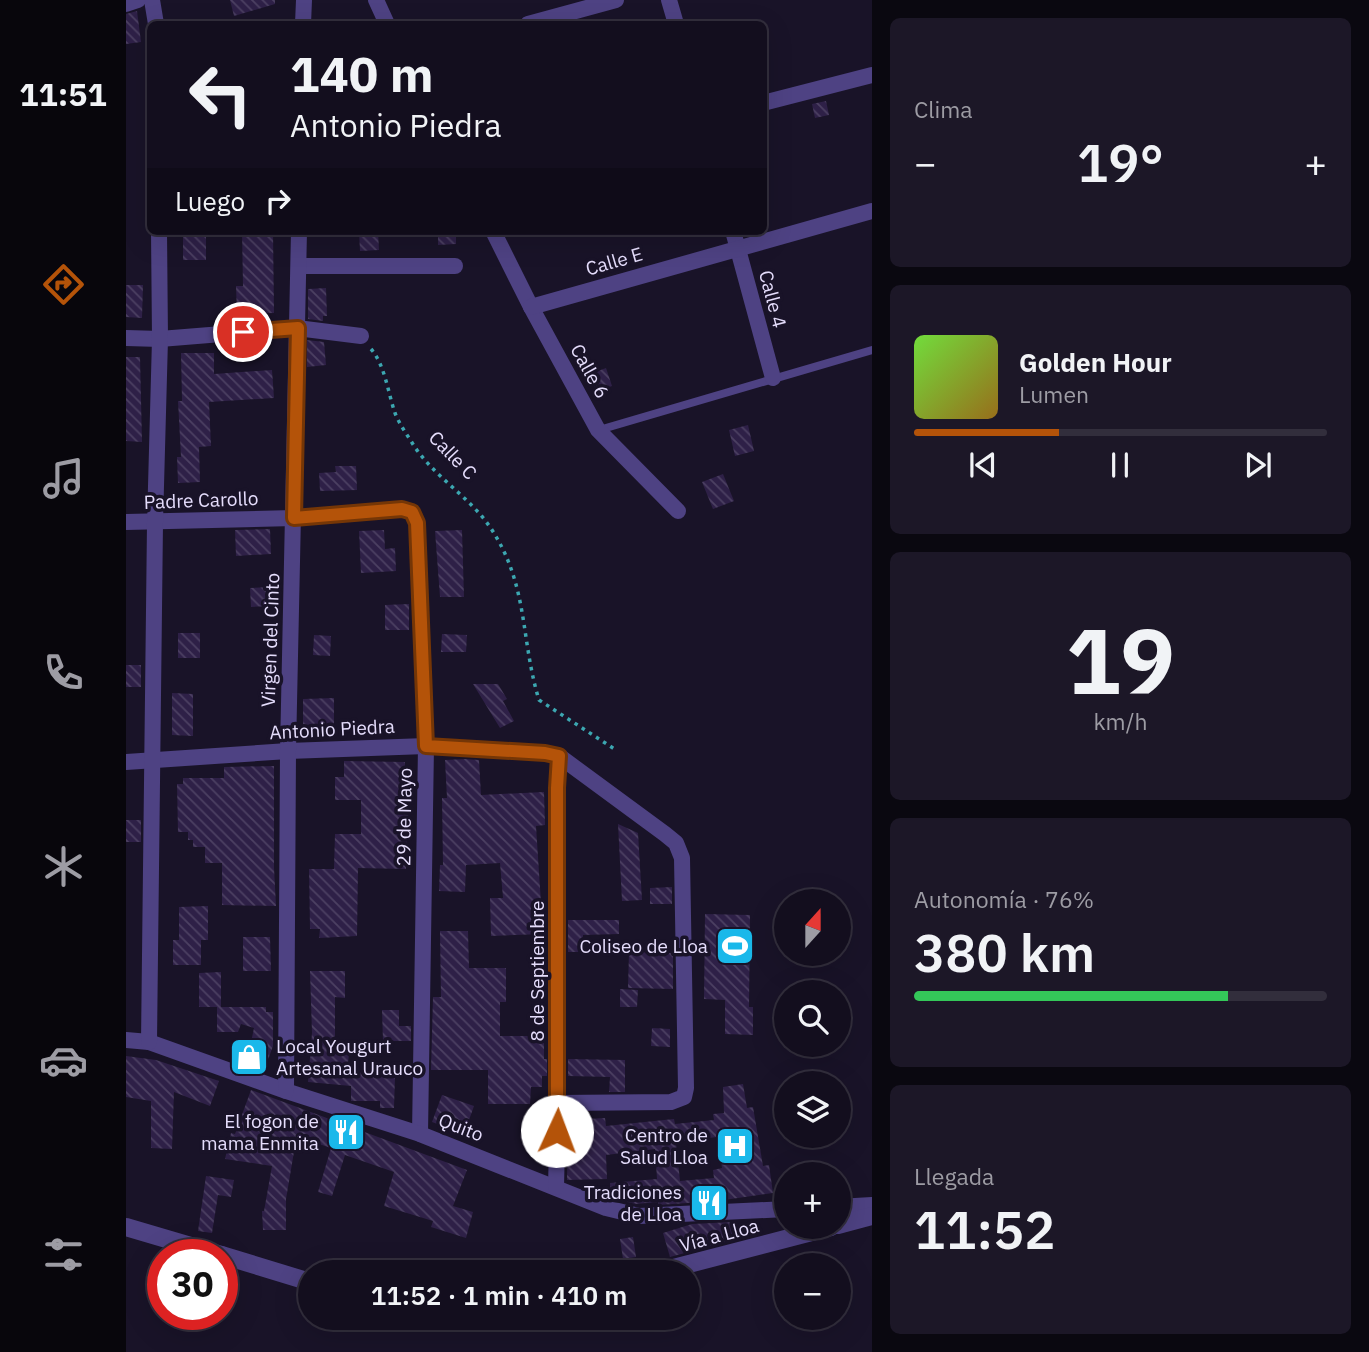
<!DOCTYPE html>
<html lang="es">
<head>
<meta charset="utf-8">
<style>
	body { margin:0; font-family:"IBM Plex Sans",sans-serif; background:#1c1727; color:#f1f3f6; height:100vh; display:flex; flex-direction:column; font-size:26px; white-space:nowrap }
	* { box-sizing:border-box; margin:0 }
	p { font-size:23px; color:#9d9ca4 }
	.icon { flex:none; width:38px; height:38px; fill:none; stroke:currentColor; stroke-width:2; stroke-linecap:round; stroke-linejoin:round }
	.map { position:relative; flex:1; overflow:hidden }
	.details { display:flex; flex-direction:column; gap:18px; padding:18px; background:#0a0810; width:497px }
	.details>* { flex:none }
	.guide { position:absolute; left:21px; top:21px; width:620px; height:214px; border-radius:10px; box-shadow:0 7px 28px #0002,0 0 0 2px #322e3c; background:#130e1e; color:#f1f3f6; overflow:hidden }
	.needle { width:46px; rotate:21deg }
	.buttons { position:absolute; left:648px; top:889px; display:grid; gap:14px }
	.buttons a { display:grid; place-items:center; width:77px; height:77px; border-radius:50%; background:#130e1e; box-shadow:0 7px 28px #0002,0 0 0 2px #322e3c; font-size:35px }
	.speed { position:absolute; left:21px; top:1239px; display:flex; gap:14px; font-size:35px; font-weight:700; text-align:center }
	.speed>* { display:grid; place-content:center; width:91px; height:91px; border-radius:50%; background:#130e1e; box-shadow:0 7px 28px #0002,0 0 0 2px #322e3c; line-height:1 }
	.speed .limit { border:10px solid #d22; background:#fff; color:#111 }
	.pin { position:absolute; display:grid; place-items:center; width:60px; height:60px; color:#fff; margin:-30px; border:4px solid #fff; border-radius:50%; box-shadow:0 2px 7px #0007 }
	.me { position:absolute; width:77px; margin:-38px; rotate:2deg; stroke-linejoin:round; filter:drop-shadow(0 0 5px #0008) }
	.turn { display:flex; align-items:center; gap:24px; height:147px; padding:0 28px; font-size:32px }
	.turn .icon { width:91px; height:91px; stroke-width:2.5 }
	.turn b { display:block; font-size:49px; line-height:60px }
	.then { display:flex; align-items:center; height:66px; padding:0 28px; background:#0003; gap:14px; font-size:26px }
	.big { font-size:52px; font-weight:600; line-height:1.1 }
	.details .card { flex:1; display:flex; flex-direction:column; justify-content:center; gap:10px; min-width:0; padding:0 24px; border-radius:10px; background:#1c1727 }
	.details .dial { align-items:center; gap:0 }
	.dial b { font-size:91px; line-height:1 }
	.song { display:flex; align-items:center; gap:21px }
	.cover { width:84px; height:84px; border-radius:10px; background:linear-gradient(135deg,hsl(100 70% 55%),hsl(40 70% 35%)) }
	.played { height:7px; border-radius:4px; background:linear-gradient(90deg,#b45309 35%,#322e3c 35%) }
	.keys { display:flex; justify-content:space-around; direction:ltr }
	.heat { display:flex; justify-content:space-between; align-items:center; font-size:38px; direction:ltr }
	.charge { height:10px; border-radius:5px; background:linear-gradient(90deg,#34c759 76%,#322e3c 0) }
	.trip { position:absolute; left:172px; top:1260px; width:402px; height:70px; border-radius:35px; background:#130e1e; box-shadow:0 7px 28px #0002,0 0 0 2px #322e3c; font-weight:600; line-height:70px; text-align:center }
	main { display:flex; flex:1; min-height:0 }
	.tabs { display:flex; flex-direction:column; width:126px; justify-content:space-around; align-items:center; background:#08060c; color:#9d9ca4 }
	.tabs .icon { width:49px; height:49px }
	.tabs .on { color:#b45309 }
	.tabs b { font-size:32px; color:#f1f3f6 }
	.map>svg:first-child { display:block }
</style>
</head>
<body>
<main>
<nav class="tabs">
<b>11:51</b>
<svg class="icon on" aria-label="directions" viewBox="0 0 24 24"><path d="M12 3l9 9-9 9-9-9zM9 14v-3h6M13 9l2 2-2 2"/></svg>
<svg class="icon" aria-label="music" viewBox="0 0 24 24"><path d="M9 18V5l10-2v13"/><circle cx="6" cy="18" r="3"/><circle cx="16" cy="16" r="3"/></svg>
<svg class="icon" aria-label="phone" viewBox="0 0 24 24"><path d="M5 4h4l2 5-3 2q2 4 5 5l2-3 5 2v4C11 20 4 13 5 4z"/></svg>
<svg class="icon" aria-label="climate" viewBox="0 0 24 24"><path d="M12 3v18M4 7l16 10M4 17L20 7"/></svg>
<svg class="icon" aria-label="car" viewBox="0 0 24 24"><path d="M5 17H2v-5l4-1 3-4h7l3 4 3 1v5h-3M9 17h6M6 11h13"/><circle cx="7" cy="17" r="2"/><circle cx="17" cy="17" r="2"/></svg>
<svg class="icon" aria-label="filters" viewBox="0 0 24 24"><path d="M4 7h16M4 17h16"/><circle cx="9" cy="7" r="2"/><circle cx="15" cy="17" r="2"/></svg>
</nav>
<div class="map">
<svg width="746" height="1352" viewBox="0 0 746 1352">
	<defs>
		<pattern id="building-back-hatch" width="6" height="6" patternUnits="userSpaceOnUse" patternTransform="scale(1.75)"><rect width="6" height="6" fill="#2e2047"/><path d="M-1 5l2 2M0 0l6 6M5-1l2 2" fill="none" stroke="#4c4062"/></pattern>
	</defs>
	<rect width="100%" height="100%" fill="#191328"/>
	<g fill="url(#building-back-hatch)" fill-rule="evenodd">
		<polygon points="104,0 149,0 149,4 108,16"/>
		<polygon points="11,11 15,42 0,44 0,14"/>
		<polygon points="700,101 703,115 689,118 686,104"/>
		<rect x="57" y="231" width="23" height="29"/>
		<polygon points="116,231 147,231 148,313 111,314 110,286 117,286"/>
		<polygon points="233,231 252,231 253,250 234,251"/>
		<polygon points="312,231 330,231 330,244 312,245"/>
		<polygon points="0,285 17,285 16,318 0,317"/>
		<polygon points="200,288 201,316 197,316 197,321 182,319 182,289"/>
		<polygon points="181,340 198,342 200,365 181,367"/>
		<polygon points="55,353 88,353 88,374 146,370 148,398 83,402 85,446 73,447 74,482 52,483 51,457 55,457 52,401 56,401"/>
		<polygon points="0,357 14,357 16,442 0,441"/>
		<polygon points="480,368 486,386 470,392 464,374"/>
		<polygon points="622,425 628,451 609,456 603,430"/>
		<polygon points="209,466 230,466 231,490 194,491 193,473 210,472"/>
		<polygon points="597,474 608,501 587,509 576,482"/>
		<polygon points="144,529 145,554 110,556 109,530"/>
		<polygon points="258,530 259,549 269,548 270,571 235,573 233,531"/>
		<polygon points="336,530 338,597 314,597 309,531"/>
		<polygon points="146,587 146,606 125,607 124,588"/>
		<polygon points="283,604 283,630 259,630 259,605"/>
		<rect x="52" y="633" width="22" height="25"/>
		<polygon points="316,634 341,635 340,652 315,652"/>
		<polygon points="188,635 205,636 204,656 187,655"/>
		<rect x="0" y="665" width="15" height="22"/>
		<polygon points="347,684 372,684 381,699 377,701 388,721 374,728"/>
		<polygon points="46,693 67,694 67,736 46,735"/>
		<polygon points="208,698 208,728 177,729 177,699"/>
		<polygon points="339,759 353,760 355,795 418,792 419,825 410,826 417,934 365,936 364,898 377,898 374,863 340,865 339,892 313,891 314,865 317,865 316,798 321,798 319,760"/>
		<polygon points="218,761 279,762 279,783 287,783 287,798 283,798 280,869 232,868 231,936 193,938 194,929 184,929 183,869 208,869 209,834 235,834 235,800 209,800 209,777 218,777"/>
		<polygon points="148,766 148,868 150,906 96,905 96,863 79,863 79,847 67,847 67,840 62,840 62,832 52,832 51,784 57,784 57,778 98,778 98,767"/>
		<rect x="0" y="820" width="15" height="22"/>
		<polygon points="492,824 512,833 516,900 496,901"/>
		<polygon points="546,887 546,904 524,904 524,888"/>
		<polygon points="82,906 82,940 75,940 75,965 47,965 47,940 53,940 53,907"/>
		<polygon points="579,914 624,915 623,1007 627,1007 627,1035 599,1034 599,1000 578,999"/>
		<polygon points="442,920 493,920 493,934 457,935 457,952 442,952"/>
		<polygon points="314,931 342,931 343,968 380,968 380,1002 374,1002 374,1036 418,1036 418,1059 421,1059 421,1076 416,1076 416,1087 405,1087 404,1104 362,1104 362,1070 305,1070 307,997 315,997"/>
		<polygon points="117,937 144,937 145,971 117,971"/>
		<polygon points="503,952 547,953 547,989 502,988"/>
		<polygon points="184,971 219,971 219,998 209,997 209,1053 223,1054 221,1072 256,1073 269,1077 268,1108 254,1108 254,1101 225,1101 225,1086 182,1082 186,1033"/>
		<polygon points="95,972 95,1007 73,1007 73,973"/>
		<polygon points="494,989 512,990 511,1007 494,1007"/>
		<polygon points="91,1007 140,1007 140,1012 147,1012 147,1046 139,1068 121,1061 128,1028 115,1024 112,1032 91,1032"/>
		<polygon points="256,1010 273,1010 273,1026 285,1026 285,1041 257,1041"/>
		<polygon points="526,1028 544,1029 544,1047 525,1046"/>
		<polygon points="0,1056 30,1060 93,1081 84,1106 48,1092 46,1149 25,1148 25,1101 0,1097"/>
		<polygon points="442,1059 499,1060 499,1092 483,1092 484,1077 442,1076"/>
		<path d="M617,1084L621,1108L627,1107L637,1166L643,1165L647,1193L591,1201L532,1205V1202L510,1204L485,1198L484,1183L531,1179L529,1149L480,1155L481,1179L441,1180L442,1120L479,1118L480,1126L548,1119L549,1124L588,1120L587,1114L598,1113L597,1087ZM591,1137L596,1168L587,1170L588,1178L554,1181L550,1142Z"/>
		<polygon points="125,1090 341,1170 327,1206 347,1212 340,1238 305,1227 307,1221 258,1206 268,1172 219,1155 206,1196 192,1192 205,1148 175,1138 174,1141 170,1140 160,1199 160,1230 137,1230 136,1211 138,1211 146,1166 99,1159 105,1133 109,1134"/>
		<polygon points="316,1095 348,1106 338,1134 306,1122"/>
		<polygon points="80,1176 108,1180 105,1197 92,1195 86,1233 72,1231"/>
		<polygon points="607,1222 614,1238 544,1257 537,1233 566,1224"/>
		<polygon points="507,1237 510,1257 497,1259 494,1239"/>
	</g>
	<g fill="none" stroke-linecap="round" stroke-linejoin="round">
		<path stroke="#3ca7b1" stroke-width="3.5" stroke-dasharray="3.5 5" stroke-linecap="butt" d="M245,349C259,365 262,393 269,413C273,423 279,432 285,441C305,475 342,495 364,527C403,585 394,638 413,700L490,750"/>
		<polyline stroke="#4e4283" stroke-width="8" points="473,430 746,350"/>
		<g stroke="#4e4283" stroke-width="16">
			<polyline points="26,0 30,24"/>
			<polyline points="250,0 261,24"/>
			<polyline points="543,0 550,24"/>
			<polyline points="0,4 12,0"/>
			<polyline points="177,24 178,0"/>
			<polyline points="402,24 490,0"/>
			<polyline points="637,103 746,75"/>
			<polyline points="367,231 405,307 472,430 552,511"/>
			<polyline points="607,231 647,378"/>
			<polyline points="173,266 329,266"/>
			<polyline points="405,307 746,211"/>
			<polyline points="0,338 34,339 171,328 235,336"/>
			<polyline points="0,522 168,518 276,509 286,512 291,523 300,746 294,1134"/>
			<polyline points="0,762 162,751 300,746 419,753 433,756 539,834 550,843 556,858 560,1088 558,1097 545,1102 432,1103"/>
			<polyline points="0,1040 23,1042 160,1091 294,1134 480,1208 513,1216 660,1209"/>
			<polyline points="23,1042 29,523 34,339 33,231"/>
			<polyline points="160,1091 162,751 173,231"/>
			<polyline points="430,1187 432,1103 431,788 433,756"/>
			<polyline points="712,1207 746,1205"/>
		</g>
		<g stroke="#4e4283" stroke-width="18">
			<polyline points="712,1225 746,1216"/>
			<polyline points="0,1227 95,1255"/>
			<polyline points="96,1255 184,1282"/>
			<polyline points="532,1272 705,1227"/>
		</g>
	</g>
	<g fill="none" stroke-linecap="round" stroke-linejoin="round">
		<g stroke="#753606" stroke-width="18">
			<polyline id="route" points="117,332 172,328 168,518 276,509 286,512 291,523 300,746 419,753 433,756 431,788 431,1131"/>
		</g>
		<use href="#route" stroke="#b45309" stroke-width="12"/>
	</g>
	<defs>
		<g id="stadium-square" transform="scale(2.0125)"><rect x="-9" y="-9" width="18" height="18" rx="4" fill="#1ab8ea" stroke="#191328"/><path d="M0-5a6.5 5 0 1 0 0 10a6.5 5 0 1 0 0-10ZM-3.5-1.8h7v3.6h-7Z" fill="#fff"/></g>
		<g id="shop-square" transform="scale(2.0125)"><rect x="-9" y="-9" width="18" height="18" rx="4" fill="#1ab8ea" stroke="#191328"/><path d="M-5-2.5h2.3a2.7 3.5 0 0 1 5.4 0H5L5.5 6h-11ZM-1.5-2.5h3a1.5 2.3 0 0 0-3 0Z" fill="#fff"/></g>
		<g id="restaurant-square" transform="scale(2.0125)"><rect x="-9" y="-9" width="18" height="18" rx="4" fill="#1ab8ea" stroke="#191328"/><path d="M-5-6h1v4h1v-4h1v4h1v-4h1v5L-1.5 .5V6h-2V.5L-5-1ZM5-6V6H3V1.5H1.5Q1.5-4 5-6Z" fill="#fff"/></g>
		<g id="hospital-square" transform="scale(2.0125)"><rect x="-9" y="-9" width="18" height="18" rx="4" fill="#1ab8ea" stroke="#191328"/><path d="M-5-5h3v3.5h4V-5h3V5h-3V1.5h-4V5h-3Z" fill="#fff"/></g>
	</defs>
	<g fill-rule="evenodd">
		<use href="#stadium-square" x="609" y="946"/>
		<use href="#shop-square" x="123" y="1057"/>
		<use href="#restaurant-square" x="220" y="1132"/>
		<use href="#hospital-square" x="609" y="1146"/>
		<use href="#restaurant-square" x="583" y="1203"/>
	</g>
	<g text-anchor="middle" stroke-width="7" stroke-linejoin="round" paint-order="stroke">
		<g font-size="19" fill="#e5ddfc" stroke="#191328">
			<text transform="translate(488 261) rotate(-16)" y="7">Calle E</text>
			<text transform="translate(647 299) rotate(75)" y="7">Calle 4</text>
			<text transform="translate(464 371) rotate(61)" y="7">Calle 6</text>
			<text transform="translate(327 455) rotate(46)" y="7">Calle C</text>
			<text transform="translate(75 500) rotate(-2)" y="7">Padre Carollo</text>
			<text transform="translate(144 640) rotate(-88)" y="7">Virgen del Cinto</text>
			<text transform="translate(206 729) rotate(-3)" y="7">Antonio Piedra</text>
			<text transform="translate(278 817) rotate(-89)" y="7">29 de Mayo</text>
			<text transform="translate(411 971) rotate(-90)" y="7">8 de Septiembre</text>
			<text transform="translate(335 1127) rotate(21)" y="7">Quito</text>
			<text transform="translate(593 1235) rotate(-15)" y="7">Vía a Lloa</text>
		</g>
		<g font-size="19" fill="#e5ddfc" stroke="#191328" text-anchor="end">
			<text x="582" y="953">Coliseo de Lloa</text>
			<text x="150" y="1053" text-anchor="start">Local Yougurt<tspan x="150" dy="22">Artesanal Urauco</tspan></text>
			<text x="193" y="1128">El fogon de<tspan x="193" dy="22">mama Enmita</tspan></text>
			<text x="582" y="1142">Centro de<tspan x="582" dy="22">Salud Lloa</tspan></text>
			<text x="556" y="1199">Tradiciones<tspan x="556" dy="22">de Lloa</tspan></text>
		</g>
	</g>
</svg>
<div class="buttons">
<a><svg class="needle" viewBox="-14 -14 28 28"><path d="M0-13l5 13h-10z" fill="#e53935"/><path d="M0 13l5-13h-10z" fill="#9d9ca4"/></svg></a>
<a><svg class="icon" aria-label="search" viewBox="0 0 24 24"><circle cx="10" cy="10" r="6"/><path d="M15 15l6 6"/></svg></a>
<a><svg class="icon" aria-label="layers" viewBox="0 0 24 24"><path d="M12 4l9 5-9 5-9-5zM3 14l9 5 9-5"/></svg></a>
<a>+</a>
<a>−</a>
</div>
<div class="speed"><div class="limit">30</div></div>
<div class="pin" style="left:117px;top:332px;background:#d93025"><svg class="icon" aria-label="arrive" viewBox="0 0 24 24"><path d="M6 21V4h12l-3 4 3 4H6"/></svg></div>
<svg class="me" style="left:431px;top:1131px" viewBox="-20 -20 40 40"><circle r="19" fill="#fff"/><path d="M0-13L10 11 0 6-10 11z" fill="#b45309"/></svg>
<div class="trip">11:52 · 1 min · 410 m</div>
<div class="guide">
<div class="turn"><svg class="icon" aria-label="left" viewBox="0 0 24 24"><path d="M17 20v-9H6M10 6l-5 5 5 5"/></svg><div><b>140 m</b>Antonio Piedra</div></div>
<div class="then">Luego<svg class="icon" aria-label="right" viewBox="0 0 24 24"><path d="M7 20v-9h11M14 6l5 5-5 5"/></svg></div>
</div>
</div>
<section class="details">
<div class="card"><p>Clima</p>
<div class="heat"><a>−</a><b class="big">19°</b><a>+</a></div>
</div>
<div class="card">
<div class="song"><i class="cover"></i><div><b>Golden Hour</b><p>Lumen</p></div></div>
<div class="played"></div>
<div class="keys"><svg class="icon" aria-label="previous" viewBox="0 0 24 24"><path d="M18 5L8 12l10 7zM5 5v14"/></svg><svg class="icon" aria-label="pause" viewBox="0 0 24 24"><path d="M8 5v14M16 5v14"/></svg><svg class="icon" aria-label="next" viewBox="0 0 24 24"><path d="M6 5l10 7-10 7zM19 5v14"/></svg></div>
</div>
<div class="card dial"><b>19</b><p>km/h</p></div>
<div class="card"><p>Autonomía · 76%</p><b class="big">380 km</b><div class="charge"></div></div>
<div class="card"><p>Llegada</p><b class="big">11:52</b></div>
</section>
</main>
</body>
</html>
